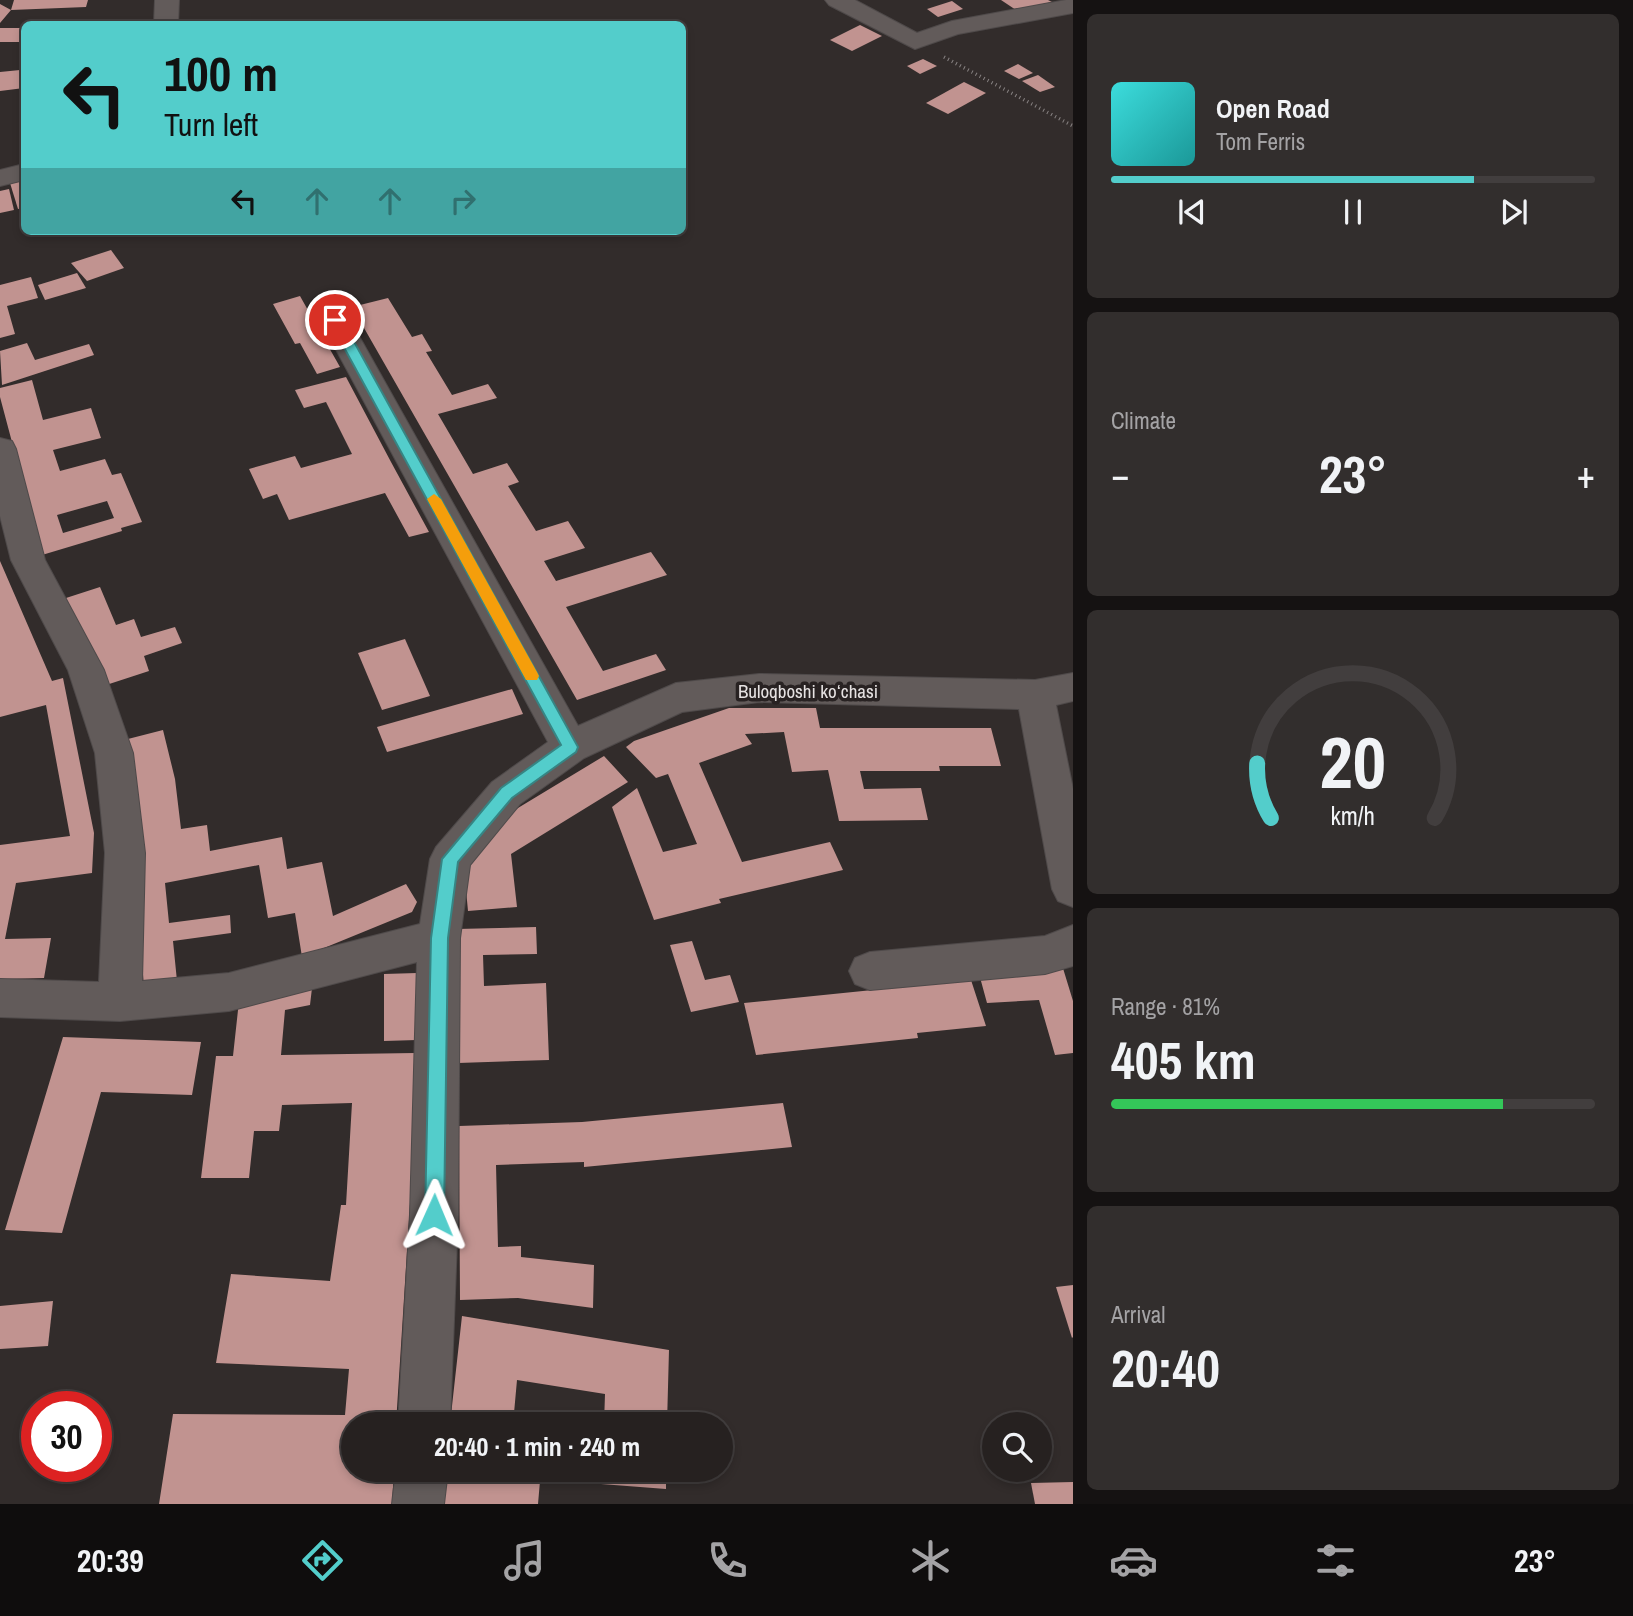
<!DOCTYPE html>
<html lang="en">
<head>
<meta charset="utf-8">
<style>
	body { margin:0; font-family:"Archivo Narrow",sans-serif; background:#322e2d; color:#f1f3f6; height:100vh; display:flex; flex-direction:column; font-size:26px; white-space:nowrap }
	* { box-sizing:border-box; margin:0 }
	p { font-size:23px; color:#a4a3a5 }
	.icon { flex:none; width:38px; height:38px; fill:none; stroke:currentColor; stroke-width:2; stroke-linecap:round; stroke-linejoin:round }
	.map { position:relative; flex:1; overflow:hidden }
	.panel { display:flex; flex-direction:column; gap:14px; padding:14px; background:#151212; width:560px }
	.panel>* { flex:none }
	.guide { position:absolute; left:21px; top:21px; width:665px; height:214px; border-radius:10px; box-shadow:0 4px 10px #0003,0 0 0 2px #423e3e; background:#53cdcb; color:#111; overflow:hidden }
	.fabs { position:absolute; left:982px; top:1412px; display:grid; gap:14px }
	.fabs a { display:grid; place-items:center; width:70px; height:70px; border-radius:50%; background:#262120; box-shadow:0 4px 10px #0003,0 0 0 2px #423e3e; font-size:35px }
	.speed { position:absolute; left:21px; top:1391px; display:flex; gap:14px; font-size:35px; font-weight:700; text-align:center }
	.speed>* { display:grid; place-content:center; width:91px; height:91px; border-radius:50%; background:#262120; box-shadow:0 4px 10px #0003,0 0 0 2px #423e3e; line-height:1 }
	.speed .limit { border:10px solid #d22; background:#fff; color:#111 }
	.pin { position:absolute; display:grid; place-items:center; width:60px; height:60px; color:#fff; margin:-30px; border:4px solid #fff; border-radius:50%; box-shadow:0 2px 7px #0007 }
	.me { position:absolute; width:77px; margin:-38px; rotate:1deg; stroke-linejoin:round; filter:drop-shadow(0 0 5px #0008) }
	.turn { display:flex; align-items:center; gap:24px; height:147px; padding:0 28px; font-size:32px }
	.turn .icon { width:91px; height:91px; stroke-width:2.5 }
	.turn b { display:block; font-size:49px; line-height:60px }
	.lanes { display:flex; align-items:center; height:66px; padding:0 28px; background:#0003; justify-content:center; gap:35px; direction:ltr }
	.lanes .off { opacity:.35 }
	.big { font-size:52px; font-weight:800; line-height:1.1 }
	.panel .widget { flex:1; display:flex; flex-direction:column; justify-content:center; gap:10px; min-width:0; padding:0 24px; border-radius:10px; background:#322e2d }
	.panel .dial { align-items:center; gap:0 }
	.dial svg { height:182px; overflow:visible; fill:none; stroke:#423e3e; stroke-width:7; stroke-linecap:round; text-anchor:middle }
	.dial text { fill:#f1f3f6; stroke:none }
	.song { display:flex; align-items:center; gap:21px }
	.cover { width:84px; height:84px; border-radius:10px; background:linear-gradient(135deg,hsl(180 70% 55%),hsl(180 70% 35%)) }
	.played { height:7px; border-radius:4px; background:linear-gradient(90deg,#53cdcb 75%,#423e3e 75%) }
	.keys { display:flex; justify-content:space-around; direction:ltr }
	.heat { display:flex; justify-content:space-between; align-items:center; font-size:38px; direction:ltr }
	.charge { height:10px; border-radius:5px; background:linear-gradient(90deg,#34c759 81%,#423e3e 0) }
	.trip { position:absolute; left:341px; top:1412px; width:392px; height:70px; border-radius:35px; background:#262120; box-shadow:0 4px 10px #0003,0 0 0 2px #423e3e; font-weight:800; line-height:70px; text-align:center }
	.menu { display:flex; height:112px; justify-content:space-around; align-items:center; background:#0f0d0d; color:#a4a3a5 }
	.menu .icon { width:49px; height:49px }
	.menu .current { color:#53cdcb }
	.menu b { font-size:32px; color:#f1f3f6 }
	main { display:flex; flex:1; min-height:0 }
	.map>svg:first-child { display:block }
</style>
</head>
<body>
<main>
<div class="map">
<svg width="1073" height="1504" viewBox="0 0 1073 1504">
	<rect width="100%" height="100%" fill="#322c2b"/>
	<g fill="#c19390" fill-rule="evenodd">
		<polygon points="14,0 88,0 86,7 11,10 0,23 0,4 11,10"/>
		<polygon points="1001,0 1048,0 1052,2 1016,10"/>
		<polygon points="952,1 963,9 938,17 927,9"/>
		<polygon points="860,25 882,36 852,51 830,40"/>
		<polygon points="0,28 24,28 22,42 0,42"/>
		<polygon points="19,58 24,58 24,88 0,91 0,72 20,70"/>
		<polygon points="923,59 937,66 920,74 907,66"/>
		<polygon points="1018,64 1033,73 1019,79 1004,71"/>
		<polygon points="1038,75 1055,87 1040,92 1022,81"/>
		<polygon points="964,82 986,93 948,114 926,103"/>
		<polygon points="24,180 24,208 18,209 10,183"/>
		<polygon points="9,189 14,210 0,213 0,191"/>
		<polygon points="111,250 124,268 87,281 71,263"/>
		<polygon points="77,273 86,288 45,300 38,285"/>
		<polygon points="31,277 38,298 7,306 15,334 0,338 0,285"/>
		<polygon points="300,296 323,337 340,367 317,374 300,343 295,344 273,304"/>
		<polygon points="388,298 412,337 422,334 432,351 426,352 452,395 488,384 497,398 438,414 473,474 507,463 519,482 508,486 536,531 568,521 585,548 544,561 556,581 651,552 667,575 566,607 603,671 656,654 666,670 577,700 352,307"/>
		<polygon points="27,343 35,360 89,344 94,355 2,385 0,351"/>
		<polygon points="346,377 391,462 429,532 409,537 385,493 289,520 277,494 263,499 249,469 295,456 301,468 352,454 326,402 304,408 295,390"/>
		<path d="M32,380L43,420L91,408L101,438L53,450L60,471L105,459L112,475L121,473L142,522L121,528L122,531L42,555L0,397V388ZM107,501L114,518L63,533L57,515Z"/>
		<polygon points="0,561 52,681 63,678 94,833 92,873 16,883 5,939 51,938 44,978 0,979 0,845 70,836 46,705 0,717"/>
		<polygon points="100,587 116,625 134,619 141,637 175,627 182,643 144,656 149,671 100,687 66,598"/>
		<polygon points="405,639 430,696 382,710 358,653"/>
		<polygon points="512,689 523,714 387,752 377,727"/>
		<polygon points="729,708 816,708 820,728 991,728 1001,766 939,766 940,771 860,771 864,789 921,788 928,820 839,821 828,770 792,772 784,732 745,734 752,744 699,763 742,862 830,842 843,870 719,899 721,903 654,920 612,807 637,788 663,852 697,844 668,774 656,778 626,747 634,741"/>
		<polygon points="163,730 175,779 181,829 207,825 210,851 282,837 287,869 322,862 333,916 406,884 417,902 412,912 302,957 295,913 268,918 259,865 165,883 169,923 230,915 231,933 173,941 177,981 144,987 124,740"/>
		<polygon points="604,756 628,782 511,854 517,907 468,911 463,858 493,823"/>
		<polygon points="536,927 537,954 483,955 484,986 546,983 549,1060 458,1063 457,929"/>
		<polygon points="692,941 705,980 730,975 739,1002 691,1012 670,945"/>
		<polygon points="1062,965 1073,1001 1073,1053 1055,1055 1039,1000 987,1003 978,970"/>
		<polygon points="417,973 417,1040 384,1041 384,974"/>
		<polygon points="971,980 986,1026 917,1033 918,1038 756,1055 744,1003"/>
		<polygon points="312,988 310,1005 285,1010 281,1055 415,1053 410,1204 396,1424 354,1424 354,1470 394,1470 392,1504 159,1504 173,1414 345,1415 349,1369 216,1363 231,1274 330,1281 341,1205 346,1205 352,1103 282,1105 279,1131 254,1131 249,1178 201,1178 216,1056 233,1056 239,1001"/>
		<polygon points="63,1037 201,1042 192,1095 101,1092 62,1233 5,1230"/>
		<polygon points="783,1103 792,1147 584,1167 584,1162 496,1165 498,1247 521,1246 521,1257 594,1265 593,1308 518,1298 460,1300 459,1126 582,1122"/>
		<polygon points="1073,1285 1073,1337 1072,1338 1056,1287"/>
		<polygon points="53,1301 48,1346 0,1349 0,1306"/>
		<polygon points="462,1316 669,1350 667,1424 604,1424 605,1394 517,1380 513,1424 450,1424"/>
		<polygon points="445,1470 509,1470 509,1481 540,1481 538,1504 441,1504"/>
		<polygon points="601,1470 666,1470 666,1489 601,1484"/>
		<polygon points="1073,1482 1073,1504 1035,1504 1031,1483"/>
	</g>
	<g fill="none" stroke-linecap="round" stroke-linejoin="round">
		<g stroke="#4f4a4a" stroke-width="2">
			<g id="minor">
				<polygon points="155,0 179,0 178,24 154,24"/>
				<polygon points="825,0 855,0 917,33 952,21 1066,0 1073,0 1073,13 958,34 915,49 829,5"/>
				<polygon points="24,164 24,180 0,186 0,170"/>
				<polygon points="335,311 346,313 350,320 578,726 676,683 759,674 1035,680 1073,673 1073,701 1056,705 1073,789 1073,907 1058,901 1052,889 1019,709 759,702 682,712 584,758 520,804 470,865 460,938 458,1215 450,1424 398,1424 410,1215 417,962 229,1011 120,1021 0,1017 0,979 99,982 105,853 95,753 68,670 11,560 0,516 0,438 12,441 16,449 45,560 104,670 133,753 145,853 142,981 229,973 420,924 430,859 436,847 492,782 548,742 320,320 324,313"/>
				<polygon points="1073,925 1073,966 1045,974 870,990 855,984 849,971 855,958 870,952 1045,936"/>
				<polygon points="396,1470 448,1470 444,1504 392,1504"/>
			</g>
		</g>
		<polyline stroke="#898484" stroke-width="3.5" stroke-dasharray="1 3.5" stroke-linecap="butt" points="944,57 1073,126"/>
		<use href="#minor" fill="#625b5a" fill-rule="evenodd"/>
	</g>
	<polygon fill="#53cdcb" stroke="#368584" stroke-width="2" points="335,316 342,320 578,747 576,752 512,798 458,862 448,938 444,1215 441,1222 434,1224 427,1222 425,1215 431,938 442,859 501,788 561,745 329,320"/>
	<polygon fill="#f59e0b" points="434,494 441,499 537,672 539,676 537,680 526,680 427,499"/>
	<g text-anchor="middle" stroke-width="7" stroke-linejoin="round" paint-order="stroke">
		<g font-size="19" fill="#e6e2e2" stroke="#282222">
			<text x="808" y="698">Buloqboshi koʻchasi</text>
		</g>
	</g>
</svg>
<div class="fabs">
<a><svg class="icon" aria-label="search" viewBox="0 0 24 24"><circle cx="10" cy="10" r="6"/><path d="M15 15l6 6"/></svg></a>
</div>
<div class="speed"><div class="limit">30</div></div>
<div class="pin" style="left:335px;top:320px;background:#d93025"><svg class="icon" aria-label="arrive" viewBox="0 0 24 24"><path d="M6 21V4h12l-3 4 3 4H6"/></svg></div>
<svg class="me" style="left:434px;top:1215px" viewBox="-20 -20 40 40"><path d="M0-17L14 15 0 8-14 15z" fill="#53cdcb" stroke="#fff" stroke-width="4"/></svg>
<div class="trip">20:40 · 1 min · 240 m</div>
<div class="guide">
<div class="turn"><svg class="icon" aria-label="left" viewBox="0 0 24 24"><path d="M17 20v-9H6M10 6l-5 5 5 5"/></svg><div><b>100 m</b>Turn left</div></div>
<div class="lanes"><svg class="icon" aria-label="left" viewBox="0 0 24 24"><path d="M17 20v-9H6M10 6l-5 5 5 5"/></svg><svg class="icon off" aria-label="ahead" viewBox="0 0 24 24"><path d="M12 20V5M6 11l6-6 6 6"/></svg><svg class="icon off" aria-label="ahead" viewBox="0 0 24 24"><path d="M12 20V5M6 11l6-6 6 6"/></svg><svg class="icon off" aria-label="right" viewBox="0 0 24 24"><path d="M7 20v-9h11M14 6l5 5-5 5"/></svg></div>
</div>
</div>
<section class="panel">
<div class="widget">
<div class="song"><i class="cover"></i><div><b>Open Road</b><p>Tom Ferris</p></div></div>
<div class="played"></div>
<div class="keys"><svg class="icon" aria-label="previous" viewBox="0 0 24 24"><path d="M18 5L8 12l10 7zM5 5v14"/></svg><svg class="icon" aria-label="pause" viewBox="0 0 24 24"><path d="M8 5v14M16 5v14"/></svg><svg class="icon" aria-label="next" viewBox="0 0 24 24"><path d="M6 5l10 7-10 7zM19 5v14"/></svg></div>
</div>
<div class="widget"><p>Climate</p>
<div class="heat"><a>−</a><b class="big">23°</b><a>+</a></div>
</div>
<div class="widget dial"><svg viewBox="0 0 100 80">
<path d="M14 69A42 42 0 1 1 86 69"/>
<path d="M14 69A42 42 0 0 1 8 45" stroke="#53cdcb"/>
<text x="50" y="56" font-size="32" font-weight="700">20</text>
<text x="50" y="72" font-size="11">km/h</text>
</svg></div>
<div class="widget"><p>Range · 81%</p><b class="big">405 km</b><div class="charge"></div></div>
<div class="widget"><p>Arrival</p><b class="big">20:40</b></div>
</section>
</main>
<nav class="menu">
<b>20:39</b>
<svg class="icon current" aria-label="directions" viewBox="0 0 24 24"><path d="M12 3l9 9-9 9-9-9zM9 14v-3h6M13 9l2 2-2 2"/></svg>
<svg class="icon" aria-label="music" viewBox="0 0 24 24"><path d="M9 18V5l10-2v13"/><circle cx="6" cy="18" r="3"/><circle cx="16" cy="16" r="3"/></svg>
<svg class="icon" aria-label="phone" viewBox="0 0 24 24"><path d="M5 4h4l2 5-3 2q2 4 5 5l2-3 5 2v4C11 20 4 13 5 4z"/></svg>
<svg class="icon" aria-label="climate" viewBox="0 0 24 24"><path d="M12 3v18M4 7l16 10M4 17L20 7"/></svg>
<svg class="icon" aria-label="car" viewBox="0 0 24 24"><path d="M5 17H2v-5l4-1 3-4h7l3 4 3 1v5h-3M9 17h6M6 11h13"/><circle cx="7" cy="17" r="2"/><circle cx="17" cy="17" r="2"/></svg>
<svg class="icon" aria-label="filters" viewBox="0 0 24 24"><path d="M4 7h16M4 17h16"/><circle cx="9" cy="7" r="2"/><circle cx="15" cy="17" r="2"/></svg>
<b>23°</b>
</nav>
</body>
</html>
